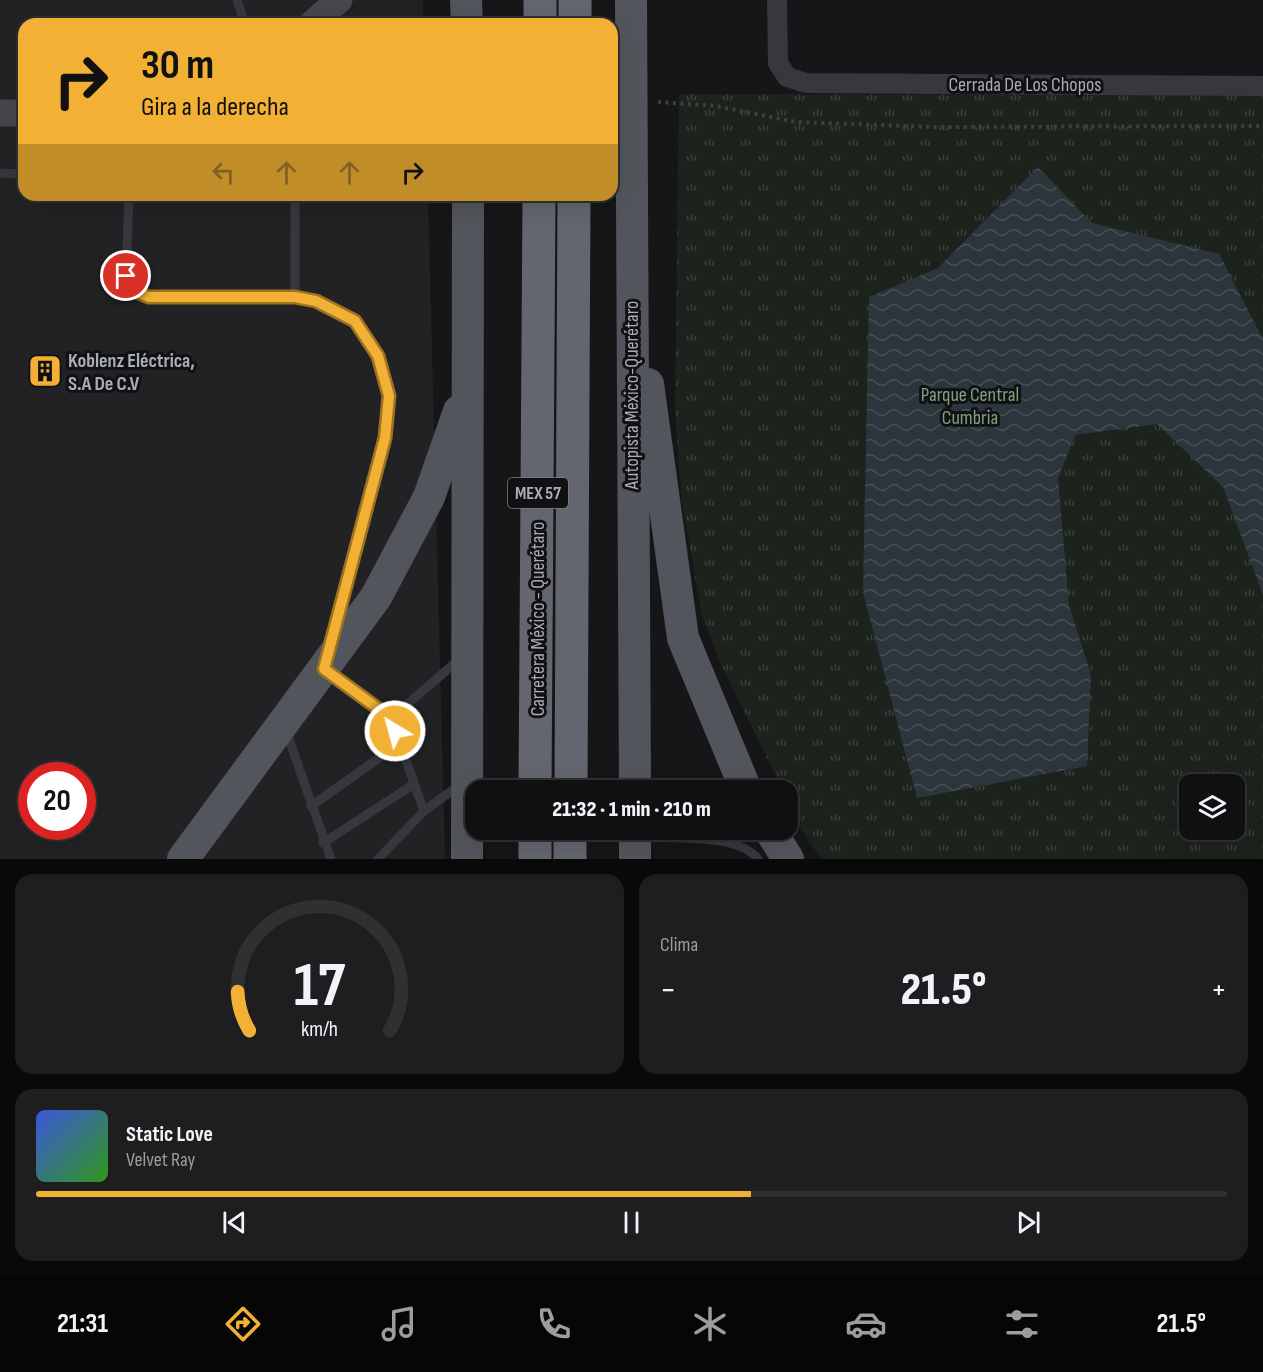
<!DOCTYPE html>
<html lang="es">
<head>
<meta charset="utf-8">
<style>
	body { margin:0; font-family:"Sofia Sans Condensed",sans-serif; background:#1e1e20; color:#f1f3f6; height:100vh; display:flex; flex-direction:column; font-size:22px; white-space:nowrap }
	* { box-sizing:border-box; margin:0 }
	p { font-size:20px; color:#9c9d9f }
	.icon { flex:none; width:33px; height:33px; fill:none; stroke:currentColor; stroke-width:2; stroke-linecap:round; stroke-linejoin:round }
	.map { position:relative; height:859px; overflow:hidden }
	.panel { display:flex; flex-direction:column; gap:15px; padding:15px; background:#09090a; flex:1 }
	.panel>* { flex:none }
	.hud { position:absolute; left:18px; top:18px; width:600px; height:183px; border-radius:18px; box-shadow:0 6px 24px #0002,0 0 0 2px #303032; background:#f2b134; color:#111; overflow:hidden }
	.tools { position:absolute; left:1179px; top:774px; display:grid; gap:12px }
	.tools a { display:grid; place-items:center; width:66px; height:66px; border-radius:12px; background:#101012; box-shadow:0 6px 24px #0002,0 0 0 2px #303032; font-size:30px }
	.speed { position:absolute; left:18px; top:762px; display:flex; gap:12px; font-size:30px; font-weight:700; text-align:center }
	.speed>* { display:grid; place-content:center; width:78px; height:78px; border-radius:50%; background:#101012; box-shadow:0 6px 24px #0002,0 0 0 2px #303032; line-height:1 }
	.speed .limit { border:9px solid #d22; background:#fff; color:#111 }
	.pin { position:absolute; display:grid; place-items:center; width:51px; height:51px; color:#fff; margin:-26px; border:3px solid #fff; border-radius:50%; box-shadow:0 2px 6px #0007 }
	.me { position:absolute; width:66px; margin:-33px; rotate:323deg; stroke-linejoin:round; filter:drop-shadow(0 0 4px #0008) }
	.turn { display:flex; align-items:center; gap:21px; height:126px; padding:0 24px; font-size:27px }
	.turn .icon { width:78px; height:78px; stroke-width:2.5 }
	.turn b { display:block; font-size:42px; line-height:51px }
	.lanes { display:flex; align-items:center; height:57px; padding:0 24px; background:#0003; justify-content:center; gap:30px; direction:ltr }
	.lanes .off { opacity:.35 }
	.big { font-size:45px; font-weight:800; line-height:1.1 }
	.panel .widget { flex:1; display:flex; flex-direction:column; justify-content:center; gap:9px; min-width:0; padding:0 21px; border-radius:18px; background:#1e1e20 }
	.panel .dial { align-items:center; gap:0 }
	.dial svg { height:156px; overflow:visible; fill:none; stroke:#303032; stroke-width:7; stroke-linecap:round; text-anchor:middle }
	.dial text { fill:#f1f3f6; stroke:none }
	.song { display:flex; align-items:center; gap:18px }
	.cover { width:72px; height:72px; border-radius:9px; background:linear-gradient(135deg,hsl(230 70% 55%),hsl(110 70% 35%)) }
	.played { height:6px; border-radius:3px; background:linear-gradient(90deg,#f2b134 60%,#303032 60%) }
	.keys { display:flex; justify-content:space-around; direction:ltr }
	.heat { display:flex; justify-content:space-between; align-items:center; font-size:33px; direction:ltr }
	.panel .tiles { flex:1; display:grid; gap:15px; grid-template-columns:1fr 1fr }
	.widget:last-child { grid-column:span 2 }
	.trip { position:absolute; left:465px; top:780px; width:333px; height:60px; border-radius:18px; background:#101012; box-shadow:0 6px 24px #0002,0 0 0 2px #303032; font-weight:800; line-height:60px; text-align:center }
	.menu { display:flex; height:96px; justify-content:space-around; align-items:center; background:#060607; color:#9c9d9f }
	.menu .icon { width:42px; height:42px }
	.menu .current { color:#f2b134 }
	.menu b { font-size:27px; color:#f1f3f6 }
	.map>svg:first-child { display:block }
</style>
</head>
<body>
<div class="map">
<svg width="1263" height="859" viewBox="0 0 1263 859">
	<defs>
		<pattern id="park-tufts" width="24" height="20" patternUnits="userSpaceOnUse" patternTransform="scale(1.5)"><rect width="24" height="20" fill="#1c231d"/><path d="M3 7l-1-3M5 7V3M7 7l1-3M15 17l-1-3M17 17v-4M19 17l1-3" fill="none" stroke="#3a403c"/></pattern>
		<pattern id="water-waves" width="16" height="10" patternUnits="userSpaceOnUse" patternTransform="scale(1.5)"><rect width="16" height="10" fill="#2c353c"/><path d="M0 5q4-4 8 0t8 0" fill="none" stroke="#485056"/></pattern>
	</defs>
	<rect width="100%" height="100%" fill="#161618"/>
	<path fill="#222225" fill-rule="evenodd" d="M0,0H423V24H24V195H428L445,859H0ZM32,776H82V826H32Z"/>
	<path fill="url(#park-tufts)" fill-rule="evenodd" d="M679,94L1263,95V859H823C808,842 788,814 788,790H783L718,658L701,611L682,502L675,412ZM1190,784H1234V830H1190Z"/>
	<polygon fill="url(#water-waves)" points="1038,167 1092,223 1219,254 1263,339 1263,595 1223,487 1157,424 1075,435 1058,479 1069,605 1091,675 1087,766 917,798 863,592 869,297 938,268"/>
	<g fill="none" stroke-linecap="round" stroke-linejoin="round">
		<polyline stroke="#3d3f44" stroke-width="4" stroke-dasharray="3 4.5" stroke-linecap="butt" points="658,102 716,106 796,122 935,127 1263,126"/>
		<g stroke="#37383d" stroke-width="9">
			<polyline points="237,0 245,24"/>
			<polyline points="0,173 24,174"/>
			<polyline points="129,195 126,276 132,290 149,297 295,297 316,301 355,321 378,356 389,396 385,438 332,637"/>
			<polyline points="295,195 295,297"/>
			<polyline points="328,672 391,718 424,811 378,859"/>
			<polyline points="391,718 461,658"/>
			<polyline points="286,731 331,859"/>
			<polyline points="311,806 399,744"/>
			<polyline points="424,811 461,784"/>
			<path d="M641,837C672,839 738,833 758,859"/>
			<polyline points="323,843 414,784"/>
		</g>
		<polyline stroke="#37383d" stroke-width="20" points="777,0 778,63 787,77 806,83 1263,86"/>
		<g stroke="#45474d" stroke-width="27">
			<polyline points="312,24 339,0"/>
			<polyline points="0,113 24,113"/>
		</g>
		<g stroke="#53555c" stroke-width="32">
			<polyline points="466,0 467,24"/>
			<polyline points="631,0 635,790"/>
			<polyline points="648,384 683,638 746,790"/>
			<polyline points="635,830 635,859"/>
			<polyline points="770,830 788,859"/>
			<polyline points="183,859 376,597 429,497 459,411"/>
			<polyline points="467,859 468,195"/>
		</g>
		<g stroke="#63666e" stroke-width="33">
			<polyline points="540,24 540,0"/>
			<polyline points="575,24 575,0"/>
			<polyline points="535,790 539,195"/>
			<polyline points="571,790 574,195"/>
			<polyline points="535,859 535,830"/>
			<polyline points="570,859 570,830"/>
		</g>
	</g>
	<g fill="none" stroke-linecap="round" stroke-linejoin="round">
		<g stroke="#9d7322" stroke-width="15">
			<polyline id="route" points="126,276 132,290 149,297 295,297 316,301 355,321 378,356 389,396 385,438 324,669 391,718 395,731"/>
		</g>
		<use href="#route" stroke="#f2b134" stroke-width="10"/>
	</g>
	<defs>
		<g id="building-square" transform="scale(1.725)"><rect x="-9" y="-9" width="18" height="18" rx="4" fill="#f2b134" stroke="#111113"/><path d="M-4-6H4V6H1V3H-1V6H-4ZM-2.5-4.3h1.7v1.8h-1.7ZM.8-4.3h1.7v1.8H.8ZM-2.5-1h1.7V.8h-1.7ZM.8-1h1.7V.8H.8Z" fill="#111"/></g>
	</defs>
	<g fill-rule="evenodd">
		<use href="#building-square" x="45" y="371"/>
	</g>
	<g text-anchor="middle" stroke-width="6" stroke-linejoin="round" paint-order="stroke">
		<rect fill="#111113" stroke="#7b7e86" stroke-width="1.5" x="508" y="478" width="60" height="30" rx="4.5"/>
		<g font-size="18" font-weight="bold" fill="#a8adb8">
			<text x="538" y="499">MEX 57</text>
		</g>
		<g font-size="20" fill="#a8adb8" stroke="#111113">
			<text x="1025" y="91">Cerrada De Los Chopos</text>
			<text transform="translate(631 395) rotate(-90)" y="7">Autopista México-Querétaro</text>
			<text transform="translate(537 619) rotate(-90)" y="7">Carretera México - Querétaro</text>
		</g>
		<g font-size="20" font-weight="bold" fill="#a8adb8" stroke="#111113" text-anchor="start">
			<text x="68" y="367">Koblenz Eléctrica,<tspan x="68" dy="23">S.A De C.V</tspan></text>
		</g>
		<g font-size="20" fill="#7fa381" stroke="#111113">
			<text x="970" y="401">Parque Central<tspan x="970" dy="23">Cumbria</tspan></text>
		</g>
	</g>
</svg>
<div class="tools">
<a><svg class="icon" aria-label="layers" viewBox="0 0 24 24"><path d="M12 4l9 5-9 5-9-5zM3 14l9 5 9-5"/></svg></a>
</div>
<div class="speed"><div class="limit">20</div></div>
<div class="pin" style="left:126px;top:276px;background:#d93025"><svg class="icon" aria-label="arrive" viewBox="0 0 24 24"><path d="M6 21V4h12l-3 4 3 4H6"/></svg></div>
<svg class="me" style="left:395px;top:731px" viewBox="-20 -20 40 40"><circle r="17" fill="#f2b134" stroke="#fff" stroke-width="3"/><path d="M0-11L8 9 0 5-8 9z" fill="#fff"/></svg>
<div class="trip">21:32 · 1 min · 210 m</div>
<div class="hud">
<div class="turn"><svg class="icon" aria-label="right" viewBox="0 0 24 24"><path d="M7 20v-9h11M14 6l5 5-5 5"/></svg><div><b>30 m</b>Gira a la derecha</div></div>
<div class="lanes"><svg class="icon off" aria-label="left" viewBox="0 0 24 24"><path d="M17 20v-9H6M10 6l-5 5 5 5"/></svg><svg class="icon off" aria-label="ahead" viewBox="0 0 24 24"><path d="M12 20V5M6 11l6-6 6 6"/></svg><svg class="icon off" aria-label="ahead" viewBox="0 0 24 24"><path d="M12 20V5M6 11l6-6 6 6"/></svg><svg class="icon" aria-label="right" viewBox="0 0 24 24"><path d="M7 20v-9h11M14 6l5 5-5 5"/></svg></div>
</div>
</div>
<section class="panel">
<div class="tiles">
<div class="widget dial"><svg viewBox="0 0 100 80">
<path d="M14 69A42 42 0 1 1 86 69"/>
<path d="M14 69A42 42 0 0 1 8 49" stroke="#f2b134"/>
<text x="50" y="56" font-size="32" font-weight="700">17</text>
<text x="50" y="72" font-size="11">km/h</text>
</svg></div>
<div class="widget"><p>Clima</p>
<div class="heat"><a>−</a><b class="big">21.5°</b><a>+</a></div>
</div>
<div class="widget">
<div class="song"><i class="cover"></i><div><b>Static Love</b><p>Velvet Ray</p></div></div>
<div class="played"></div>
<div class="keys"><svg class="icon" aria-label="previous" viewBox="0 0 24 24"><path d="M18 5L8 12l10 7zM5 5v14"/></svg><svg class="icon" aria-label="pause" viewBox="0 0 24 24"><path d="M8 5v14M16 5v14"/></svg><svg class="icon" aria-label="next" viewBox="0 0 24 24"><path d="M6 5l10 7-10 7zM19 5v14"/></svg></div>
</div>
</div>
</section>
<nav class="menu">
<b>21:31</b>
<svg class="icon current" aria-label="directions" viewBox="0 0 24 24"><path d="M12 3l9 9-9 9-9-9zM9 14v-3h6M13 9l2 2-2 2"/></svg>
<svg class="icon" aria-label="music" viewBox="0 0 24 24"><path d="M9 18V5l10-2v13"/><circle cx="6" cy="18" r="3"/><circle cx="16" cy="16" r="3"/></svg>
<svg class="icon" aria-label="phone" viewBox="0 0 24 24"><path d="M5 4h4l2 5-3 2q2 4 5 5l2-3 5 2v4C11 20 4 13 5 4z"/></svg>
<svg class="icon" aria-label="climate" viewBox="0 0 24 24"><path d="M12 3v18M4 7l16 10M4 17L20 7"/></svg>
<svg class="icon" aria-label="car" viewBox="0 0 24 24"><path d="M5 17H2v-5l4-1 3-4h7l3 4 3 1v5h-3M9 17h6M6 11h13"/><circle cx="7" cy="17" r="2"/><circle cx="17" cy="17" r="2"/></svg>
<svg class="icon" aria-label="filters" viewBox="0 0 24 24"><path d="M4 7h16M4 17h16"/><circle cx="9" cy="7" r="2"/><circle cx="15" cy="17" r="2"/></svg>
<b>21.5°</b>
</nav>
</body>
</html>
